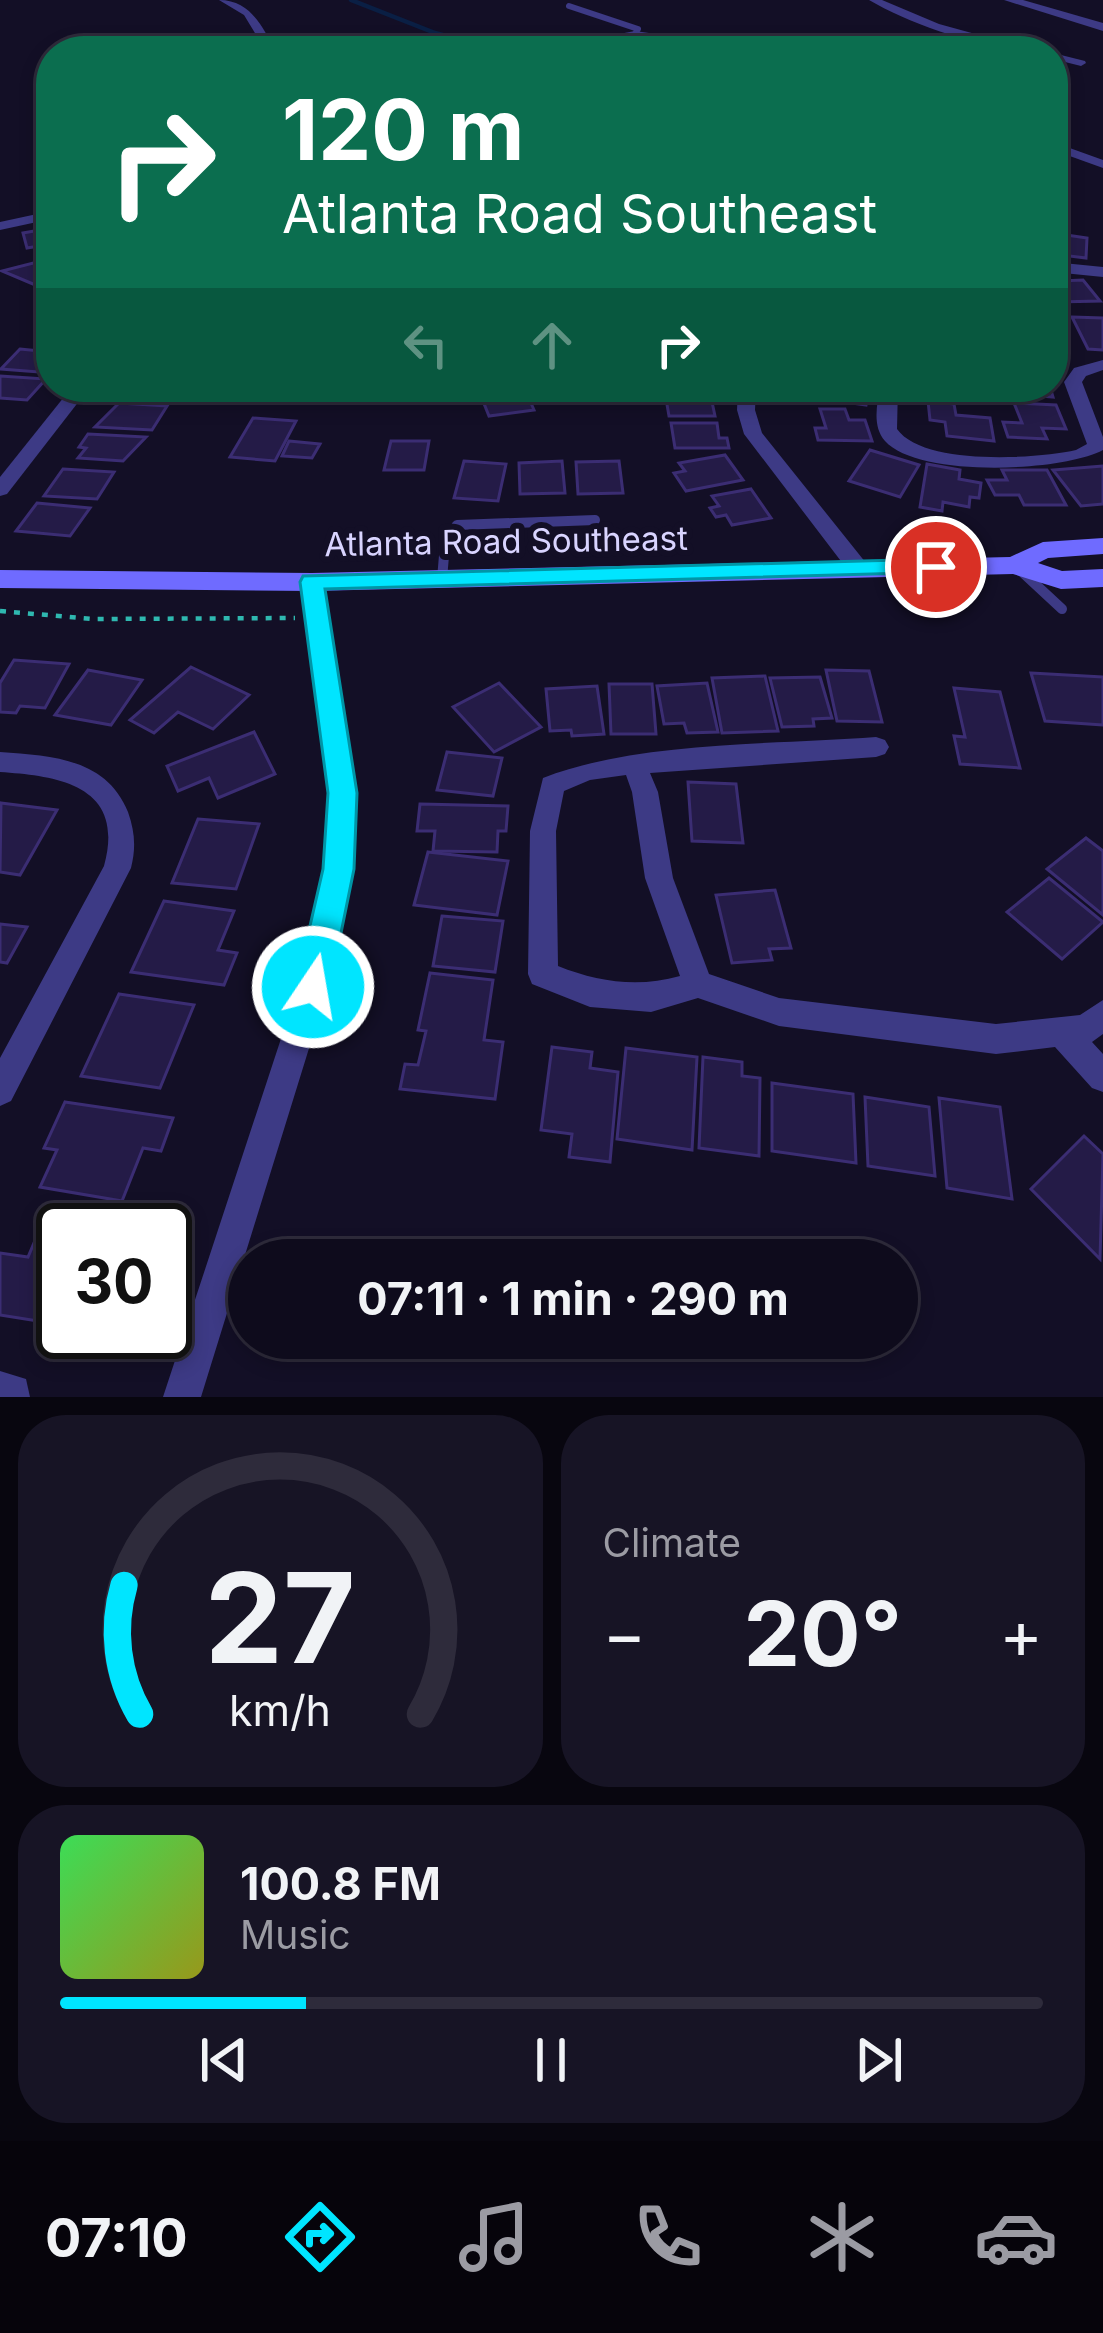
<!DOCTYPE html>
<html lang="en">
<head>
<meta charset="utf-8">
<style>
	body { margin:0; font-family:Inter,sans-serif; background:#171425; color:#f1f3f6; height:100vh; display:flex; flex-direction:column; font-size:45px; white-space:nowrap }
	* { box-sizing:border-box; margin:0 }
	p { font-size:39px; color:#9b9ba3 }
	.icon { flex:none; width:66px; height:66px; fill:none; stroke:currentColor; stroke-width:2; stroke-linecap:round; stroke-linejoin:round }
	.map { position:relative; height:1397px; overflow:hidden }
	.sheet { display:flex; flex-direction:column; gap:18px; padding:18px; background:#08060f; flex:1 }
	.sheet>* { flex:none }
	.top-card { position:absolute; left:36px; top:36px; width:1032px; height:366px; border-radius:48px; box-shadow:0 6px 18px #0003,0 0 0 3px #2e2b3b; background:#0b6e4f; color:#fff; overflow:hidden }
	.speed { position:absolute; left:36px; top:1203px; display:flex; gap:24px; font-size:60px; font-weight:700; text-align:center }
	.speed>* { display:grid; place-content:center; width:156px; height:156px; border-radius:50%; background:#0e0b1c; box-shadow:0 6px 18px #0003,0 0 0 3px #2e2b3b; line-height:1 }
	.speed .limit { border:6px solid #111; border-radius:18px; background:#fff; color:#111 }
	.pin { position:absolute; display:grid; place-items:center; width:102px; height:102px; color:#fff; margin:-51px; border:6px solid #fff; border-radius:50%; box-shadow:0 3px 12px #0007 }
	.me { position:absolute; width:132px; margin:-66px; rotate:12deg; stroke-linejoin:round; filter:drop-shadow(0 0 9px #0008) }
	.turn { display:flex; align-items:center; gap:42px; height:252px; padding:0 48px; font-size:54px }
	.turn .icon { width:156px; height:156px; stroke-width:2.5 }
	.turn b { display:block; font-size:84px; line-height:102px }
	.lanes { display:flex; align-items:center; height:114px; padding:0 48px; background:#0003; justify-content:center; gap:60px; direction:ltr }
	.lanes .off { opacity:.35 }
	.big { font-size:90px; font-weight:700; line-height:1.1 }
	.sheet .tile { flex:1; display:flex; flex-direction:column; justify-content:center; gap:18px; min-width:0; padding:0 42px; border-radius:48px; background:#171425 }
	.sheet .dial { align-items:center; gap:0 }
	.dial svg { height:312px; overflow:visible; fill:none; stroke:#2e2b3b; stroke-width:7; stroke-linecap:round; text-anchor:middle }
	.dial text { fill:#f1f3f6; stroke:none }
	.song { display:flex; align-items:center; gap:36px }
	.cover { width:144px; height:144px; border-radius:18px; background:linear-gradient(135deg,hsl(130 70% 55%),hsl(60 70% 35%)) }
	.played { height:12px; border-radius:6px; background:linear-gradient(90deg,#00e5ff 25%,#2e2b3b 25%) }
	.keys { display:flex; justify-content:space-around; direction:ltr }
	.heat { display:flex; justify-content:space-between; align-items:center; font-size:66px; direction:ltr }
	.sheet .tiles { flex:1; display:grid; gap:18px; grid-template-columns:1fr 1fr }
	.tile:last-child { grid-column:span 2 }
	.trip { position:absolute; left:228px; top:1239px; width:690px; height:120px; border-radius:60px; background:#0e0b1c; box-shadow:0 6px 18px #0003,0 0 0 3px #2e2b3b; font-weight:700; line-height:120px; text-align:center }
	.tabs { display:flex; height:192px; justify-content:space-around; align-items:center; background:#06040b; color:#9b9ba3 }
	.tabs .icon { width:84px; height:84px }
	.tabs .selected { color:#00e5ff }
	.tabs b { font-size:54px; color:#f1f3f6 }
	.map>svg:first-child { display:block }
</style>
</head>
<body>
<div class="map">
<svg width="1103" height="1397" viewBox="0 0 1103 1397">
	<rect width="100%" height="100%" fill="#130f26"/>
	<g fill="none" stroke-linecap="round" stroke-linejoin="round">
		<polyline stroke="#0a1f44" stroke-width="4.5" points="351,0 435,33 503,51"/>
	</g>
	<g fill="#241b47" stroke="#3b2d73" stroke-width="3">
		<polygon points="51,228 51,244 27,248 23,233"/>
		<polygon points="1053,233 1087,238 1086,258 1053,254"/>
		<polygon points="41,261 51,265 51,275 33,284 2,271"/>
		<polygon points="1053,273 1060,281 1083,280 1100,301 1056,302"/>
		<polygon points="1072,317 1103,318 1103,350 1088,349"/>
		<polygon points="20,349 51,352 51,373 1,369"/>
		<polygon points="0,376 46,379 27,400 0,398"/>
		<polygon points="125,387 168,387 160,398 119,395"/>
		<polygon points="524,387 534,410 489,416 479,391"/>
		<polygon points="549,387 597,387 601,395 555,402"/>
		<polygon points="798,387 845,387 868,393 866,405 796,395"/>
		<polygon points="1002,387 1050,387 1053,397 1004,393"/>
		<polygon points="665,393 700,393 703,402 712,402 715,416 669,416"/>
		<polygon points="928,401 954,404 956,415 990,418 994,441 947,436 945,422 930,420"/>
		<polygon points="119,403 167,406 152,430 95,427"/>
		<polygon points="1014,403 1056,405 1066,429 1042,428 1047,439 1008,437 1003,422 1022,423"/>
		<polygon points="820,409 845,409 849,420 865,420 872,441 818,440 815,428 826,428"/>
		<polygon points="253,418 296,421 275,461 230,457"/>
		<polygon points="671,423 717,423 719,438 727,438 729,448 675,448"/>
		<polygon points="88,434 146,437 123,461 78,458 86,448 79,447"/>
		<polygon points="289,441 320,444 312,458 282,456"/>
		<polygon points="391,441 429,441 424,470 384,470"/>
		<polygon points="870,450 919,465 900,497 849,481"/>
		<polygon points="725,455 743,480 686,491 674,473 685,471 679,463"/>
		<polygon points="464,461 506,464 498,501 454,498"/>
		<polygon points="562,461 565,493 520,494 519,463"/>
		<polygon points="619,461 623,493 578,494 576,462"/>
		<polygon points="927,464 960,470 959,479 981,483 979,498 970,497 969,507 943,502 942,511 920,507"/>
		<polygon points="1103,466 1103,504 1081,506 1053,470"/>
		<polygon points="63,469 114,472 97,499 44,496"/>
		<polygon points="1002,470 1047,470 1066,505 1024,505 1019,495 995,495 987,480 1007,480"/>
		<polygon points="751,489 771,518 732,525 726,515 716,517 710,508 719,506 712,496"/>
		<polygon points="37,503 90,508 70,536 16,531"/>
		<polygon points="14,660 69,664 45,708 20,706 16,713 0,712 0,683"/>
		<polygon points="191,667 249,695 213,729 178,712 154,733 130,720"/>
		<polygon points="88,670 142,680 111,725 55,715"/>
		<polygon points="826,670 869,671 882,722 837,721"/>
		<polygon points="1031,673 1103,677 1103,725 1045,721"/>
		<polygon points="765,676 778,731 722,733 712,678"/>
		<polygon points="820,677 832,718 813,719 814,726 782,727 770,678"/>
		<polygon points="499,683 541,727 494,752 453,707"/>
		<polygon points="707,683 718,732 687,733 684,723 664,724 657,686"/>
		<polygon points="609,684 652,684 656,734 611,734"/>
		<polygon points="597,686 604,734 572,736 571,730 550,731 546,689"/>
		<polygon points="954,688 1000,692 1020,768 960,764 954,736 965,737"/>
		<polygon points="254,732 275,774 218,798 209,778 178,791 167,766"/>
		<polygon points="447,752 502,758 493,796 437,790"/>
		<polygon points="688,782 736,784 743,843 692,841"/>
		<polygon points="1,803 57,810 20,875 0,872"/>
		<polygon points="420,804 508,806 506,831 498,831 497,852 433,851 435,831 417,831"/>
		<polygon points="198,819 259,824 236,889 172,883"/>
		<polygon points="1086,838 1103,851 1103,915 1047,869"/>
		<polygon points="428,852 508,861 497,915 414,905"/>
		<polygon points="1049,878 1103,922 1062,959 1007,912"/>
		<polygon points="775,890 791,948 769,949 772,960 732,963 716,895"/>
		<polygon points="164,901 234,911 218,950 237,953 224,985 131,972"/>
		<polygon points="442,916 503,921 495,972 433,966"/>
		<polygon points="0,924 27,927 7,963 0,962"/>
		<polygon points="430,973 493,980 484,1040 503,1042 495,1099 400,1089 405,1064 418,1065 426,1031 418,1030"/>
		<polygon points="119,994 194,1005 160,1088 81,1076"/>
		<polygon points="552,1047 592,1052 590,1068 618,1072 610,1162 569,1157 572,1134 541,1130"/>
		<polygon points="626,1048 697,1057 692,1150 617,1139"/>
		<polygon points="703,1057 742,1062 742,1076 760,1078 759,1156 699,1148"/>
		<polygon points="772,1083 853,1094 856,1163 772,1151"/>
		<polygon points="865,1097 929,1107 935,1176 868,1166"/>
		<polygon points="939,1098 1000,1107 1012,1199 947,1188"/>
		<polygon points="65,1102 173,1118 161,1151 143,1148 122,1201 40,1187 57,1150 44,1148"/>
		<polygon points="1084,1136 1103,1154 1100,1259 1031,1189"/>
		<polygon points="45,1217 124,1229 63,1230 63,1325 0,1315 0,1253 28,1257"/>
	</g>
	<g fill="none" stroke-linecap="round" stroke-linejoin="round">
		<polyline stroke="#2fb8b0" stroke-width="4.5" stroke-dasharray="6 8" stroke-linecap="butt" points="0,611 93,619 295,618"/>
		<polyline stroke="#3d3a85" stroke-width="6" points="569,6 638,29 635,34"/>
		<g stroke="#3d3a85" stroke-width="10">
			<polyline points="1020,570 1062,609"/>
			<polyline points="442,579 445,544 457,525 595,520"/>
		</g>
		<g fill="#3d3a85" fill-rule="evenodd">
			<path d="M219,0C251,0 262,27 276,51H266L244,15Z"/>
			<path d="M869,0H882L939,24L1037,51C988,51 911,25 869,0Z"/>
			<polygon points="635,31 740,46 862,43 867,46 732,51 635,37 553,51 529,51"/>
			<polygon points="1053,53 1085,61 1086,63 1081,66 1053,59"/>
			<polygon points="1053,142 1103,160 1103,168 1053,150"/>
			<polygon points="51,211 51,219 0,230 0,222"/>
			<polygon points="1053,262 1103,267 1103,277 1053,272"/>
			<path d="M1103,360V370L1086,376L1082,382L1103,437V450C1062,472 918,478 885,441C872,426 877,405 880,387H898L897,429C923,466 1036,459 1076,450L1087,444L1064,382L1074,368Z"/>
			<polygon points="72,387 90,387 7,494 0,496 0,477"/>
			<polygon points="738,387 756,387 755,410 762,433 866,563 869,568 866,573 850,573 744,434 737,410"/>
			<polygon points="312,575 323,582 356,793 352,869 328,987 201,1397 163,1397 298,987 324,869 330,793 301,582"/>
			<path d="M876,737L885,740L889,747L885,754L876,757L650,773L658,792L673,878L709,974L779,998L996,1024L1080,1015L1103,1000V1034L1092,1042L1103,1054V1092L1092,1088L1055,1047L996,1054L779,1026L698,998L651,1012L590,1007L532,984L528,974L530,831L543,778C637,741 773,745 876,737ZM626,775L632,792L645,878L680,976C638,988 598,982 558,966L556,831L564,791L590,780Z"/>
			<path d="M0,752C52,756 106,758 128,812C135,832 136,848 131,868L11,1101L0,1106V1058L104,866C126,786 60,776 0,772Z"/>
			<polygon points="0,1371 26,1379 30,1397 0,1397"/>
		</g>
		<polygon fill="#3d3a85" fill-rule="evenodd" points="1004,0 1023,0 1103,23 1103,31"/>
		<polygon fill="#6f6bff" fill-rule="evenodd" points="1103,538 1103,554 1048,558 1038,563 1062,571 1103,569 1103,587 1061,589 1013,574 312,591 0,588 0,570 312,573 1010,557 1043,542"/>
	</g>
	<polygon fill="#00e5ff" stroke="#0095a6" stroke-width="3" points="936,559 948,567 945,572 325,589 357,793 354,869 330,987 325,998 313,1003 301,998 296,987 323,869 328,793 300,582 303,576"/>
	<g text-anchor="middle" stroke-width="12" stroke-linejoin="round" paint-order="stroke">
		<g font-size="33" fill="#d9d4ff" stroke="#130f26">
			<text transform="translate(506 541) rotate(-1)" y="12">Atlanta Road Southeast</text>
		</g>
	</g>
</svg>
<div class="speed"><div class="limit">30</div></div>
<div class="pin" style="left:936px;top:567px;background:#d93025"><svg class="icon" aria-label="arrive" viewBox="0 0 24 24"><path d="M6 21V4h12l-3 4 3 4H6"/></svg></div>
<svg class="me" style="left:313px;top:987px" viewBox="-20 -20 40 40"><circle r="17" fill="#00e5ff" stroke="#fff" stroke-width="3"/><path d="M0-11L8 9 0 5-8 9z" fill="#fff"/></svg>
<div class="trip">07:11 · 1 min · 290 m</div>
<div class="top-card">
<div class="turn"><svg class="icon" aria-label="right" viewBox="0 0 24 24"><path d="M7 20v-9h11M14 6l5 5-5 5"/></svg><div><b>120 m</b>Atlanta Road Southeast</div></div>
<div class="lanes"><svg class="icon off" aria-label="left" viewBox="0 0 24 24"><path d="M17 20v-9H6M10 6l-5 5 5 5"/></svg><svg class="icon off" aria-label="ahead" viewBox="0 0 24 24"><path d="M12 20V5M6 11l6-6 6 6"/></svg><svg class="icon" aria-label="right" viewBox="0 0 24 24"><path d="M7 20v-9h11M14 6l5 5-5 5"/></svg></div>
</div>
</div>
<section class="sheet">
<div class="tiles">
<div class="tile dial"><svg viewBox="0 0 100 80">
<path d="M14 69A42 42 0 1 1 86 69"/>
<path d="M14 69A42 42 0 0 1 10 36" stroke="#00e5ff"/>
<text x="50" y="56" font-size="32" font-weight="700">27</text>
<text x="50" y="72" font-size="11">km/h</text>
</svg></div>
<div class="tile"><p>Climate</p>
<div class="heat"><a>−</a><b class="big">20°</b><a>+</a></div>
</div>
<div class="tile">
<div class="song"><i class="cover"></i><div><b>100.8 FM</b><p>Music</p></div></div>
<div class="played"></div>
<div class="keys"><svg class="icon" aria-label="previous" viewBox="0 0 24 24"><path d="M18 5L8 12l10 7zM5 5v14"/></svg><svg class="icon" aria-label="pause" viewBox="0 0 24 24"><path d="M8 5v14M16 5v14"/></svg><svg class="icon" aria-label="next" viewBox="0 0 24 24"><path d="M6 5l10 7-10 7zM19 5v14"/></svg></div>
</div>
</div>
</section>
<nav class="tabs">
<b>07:10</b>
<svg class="icon selected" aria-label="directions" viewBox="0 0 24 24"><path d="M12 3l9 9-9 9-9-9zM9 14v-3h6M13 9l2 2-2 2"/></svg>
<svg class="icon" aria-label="music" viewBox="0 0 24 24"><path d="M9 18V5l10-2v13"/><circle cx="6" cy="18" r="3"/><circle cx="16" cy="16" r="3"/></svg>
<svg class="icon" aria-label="phone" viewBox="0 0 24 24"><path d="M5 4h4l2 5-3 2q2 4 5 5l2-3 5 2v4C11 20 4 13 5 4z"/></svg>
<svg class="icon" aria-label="climate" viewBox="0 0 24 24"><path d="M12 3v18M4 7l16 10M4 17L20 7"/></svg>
<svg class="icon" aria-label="car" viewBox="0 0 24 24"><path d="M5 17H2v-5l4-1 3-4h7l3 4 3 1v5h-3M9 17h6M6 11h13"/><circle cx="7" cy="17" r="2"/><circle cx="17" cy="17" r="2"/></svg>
</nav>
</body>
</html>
